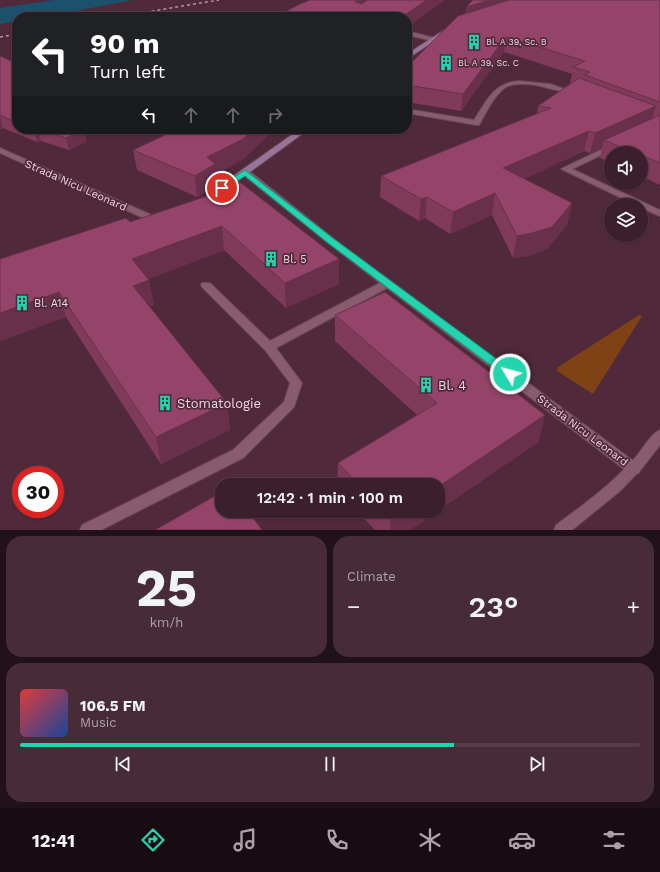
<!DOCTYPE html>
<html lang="en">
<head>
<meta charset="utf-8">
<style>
	body { margin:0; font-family:"Work Sans",sans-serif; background:#472c38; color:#f1f3f6; height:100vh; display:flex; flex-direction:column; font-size:15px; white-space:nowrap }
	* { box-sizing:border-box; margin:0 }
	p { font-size:13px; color:#aca2a9 }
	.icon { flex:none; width:22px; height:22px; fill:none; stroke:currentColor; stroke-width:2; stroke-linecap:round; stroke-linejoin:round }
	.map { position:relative; height:530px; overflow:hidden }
	.drawer { display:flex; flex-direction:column; gap:6px; padding:6px; background:#211118; flex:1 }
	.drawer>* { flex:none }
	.guide { position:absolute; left:12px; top:12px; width:400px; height:122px; border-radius:16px; box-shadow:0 1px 3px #0004,0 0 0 1px #553d48; background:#202124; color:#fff; overflow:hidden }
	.buttons { position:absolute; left:604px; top:146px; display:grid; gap:8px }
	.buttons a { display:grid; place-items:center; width:44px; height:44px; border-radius:50%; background:#3c1f2c; box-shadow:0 1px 3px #0004,0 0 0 1px #553d48; font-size:20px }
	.speed { position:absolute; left:12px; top:466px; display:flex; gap:8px; font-size:20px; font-weight:700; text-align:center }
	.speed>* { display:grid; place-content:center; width:52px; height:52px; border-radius:50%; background:#3c1f2c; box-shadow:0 1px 3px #0004,0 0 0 1px #553d48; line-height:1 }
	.speed .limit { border:6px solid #d22; background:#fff; color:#111 }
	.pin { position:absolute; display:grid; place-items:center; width:34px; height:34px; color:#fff; margin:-17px; border:2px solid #fff; border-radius:50%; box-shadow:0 1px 4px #0007 }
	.me { position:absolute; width:44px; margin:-22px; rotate:307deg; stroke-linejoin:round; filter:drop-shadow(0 0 3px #0008) }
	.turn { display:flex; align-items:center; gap:14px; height:84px; padding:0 12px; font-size:18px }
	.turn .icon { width:52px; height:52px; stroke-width:2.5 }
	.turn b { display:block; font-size:28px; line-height:34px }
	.lanes { display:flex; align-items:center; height:38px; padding:0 12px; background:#0003; justify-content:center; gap:20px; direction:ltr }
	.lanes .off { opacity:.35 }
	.big { font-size:30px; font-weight:600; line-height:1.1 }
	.drawer .widget { flex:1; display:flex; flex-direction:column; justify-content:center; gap:6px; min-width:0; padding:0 14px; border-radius:16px; background:#472c38 }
	.drawer .dial { align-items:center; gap:0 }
	.dial b { font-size:52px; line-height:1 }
	.song { display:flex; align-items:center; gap:12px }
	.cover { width:48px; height:48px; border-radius:6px; background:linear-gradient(135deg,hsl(0 70% 55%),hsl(220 70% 35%)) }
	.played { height:4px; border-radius:2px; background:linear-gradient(90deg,#23d5af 70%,#553d48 70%) }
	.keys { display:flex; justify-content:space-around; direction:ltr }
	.heat { display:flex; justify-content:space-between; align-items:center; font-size:22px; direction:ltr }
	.drawer .tiles { flex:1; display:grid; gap:6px; grid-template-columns:1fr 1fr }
	.widget:last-child { grid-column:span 2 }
	.trip { position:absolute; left:215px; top:478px; width:230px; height:40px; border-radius:16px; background:#3c1f2c; box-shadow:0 1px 3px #0004,0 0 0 1px #553d48; font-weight:600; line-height:40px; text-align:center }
	.tabs { display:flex; height:64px; justify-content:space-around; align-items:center; background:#180c12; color:#aca2a9 }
	.tabs .icon { width:28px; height:28px }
	.tabs .selected { color:#23d5af }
	.tabs b { font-size:18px; color:#f1f3f6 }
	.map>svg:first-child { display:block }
</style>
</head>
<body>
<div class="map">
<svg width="660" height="530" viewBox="0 0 660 530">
	<rect width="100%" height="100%" fill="#50293a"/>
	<polygon fill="#7f4214" points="639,315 642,316 593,394 557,371 558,367"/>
	<polygon fill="#1b516b" points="54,0 133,0 44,17 17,17 17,21 0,24 0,8"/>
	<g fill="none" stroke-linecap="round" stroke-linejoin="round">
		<g stroke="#684756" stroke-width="2">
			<g id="service">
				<path d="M519,81L550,84L579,94L576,96C558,91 524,78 506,87C494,95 486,113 479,125H476L407,113V109L474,120C487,101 493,83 519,81Z"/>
				<polygon points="611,145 614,145 618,147 572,169 660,210 660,216 641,208 641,205 636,205 561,169"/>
			</g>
		</g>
		<g stroke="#684756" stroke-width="2">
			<g id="minor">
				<polygon points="407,31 435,38 436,39 433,41 407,35"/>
				<polygon points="0,148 156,217 158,219 156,221 150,221 0,153"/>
				<polygon points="242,170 248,170 334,239 639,465 641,469 639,473 634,475 629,473 387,288 276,348 302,383 294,407 243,458 101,530 80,530 82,525 233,450 284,402 290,383 265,350 202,287 201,285 202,283 210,283 270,341 380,283 328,243 242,174 241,172"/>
			</g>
		</g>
		<g stroke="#684756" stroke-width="2">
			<path id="tertiary" d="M660,430V445L643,467L620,491L572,530H554L556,525C583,505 611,485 634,459C641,452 651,433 660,430Z"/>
		</g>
		<g stroke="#684756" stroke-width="2">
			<g id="secondary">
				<polygon points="449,27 452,29 451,30 407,59 407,54"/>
				<polygon points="300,129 309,129 228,188 222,188 221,186 222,184"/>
			</g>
		</g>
		<use href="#service" fill="#885c6e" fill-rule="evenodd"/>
		<use href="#minor" fill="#885c6e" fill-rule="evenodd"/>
		<use href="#tertiary" fill="#885c6e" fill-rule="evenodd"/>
		<use href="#secondary" fill="#987598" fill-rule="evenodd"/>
		<g stroke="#b496a2" stroke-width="1.5" stroke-dasharray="3 3" stroke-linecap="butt">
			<polyline points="116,17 219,0"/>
			<polyline points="0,37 17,34"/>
		</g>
	</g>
	<g fill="#803a5a">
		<polygon points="660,0 660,185 641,176 641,153 611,153 611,163 600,158 602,148 590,153 584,151 524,179 572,203 567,225 547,249 528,256 513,258 492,215 450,234 425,218 419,221 380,197 381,176 537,114 538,106 572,83 570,83 572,74 504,52 461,111 407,102 407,67 458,16"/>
		<polygon points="0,56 17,64 17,129 86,129 86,142 69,150 41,141 37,142 3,128 0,129"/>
		<polygon points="133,150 245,158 224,170 339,259 339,284 286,308 224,250 148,279 154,305 149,307 227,403 230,430 161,464 66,317 0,341 130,222 207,196 207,191 197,197 137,170"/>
		<polygon points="335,315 539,442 438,485 337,485 338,463 417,415 335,341"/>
		<polygon points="357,511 438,511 410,530 375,530"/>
	</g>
	<g fill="#68304a">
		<polygon points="357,0 394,0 362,10 355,2"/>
		<polygon points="427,0 445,0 407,28 407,17 402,17"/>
		<polygon points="490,0 533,0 465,21 466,7"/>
		<polygon points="506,37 504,52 461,111 463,94"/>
		<polygon points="656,106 650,125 604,140 602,148 590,153 595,133"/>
		<polygon points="0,115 3,128 0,129"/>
		<polygon points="36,129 38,129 41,141 37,142 34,130"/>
		<polygon points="83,129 86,129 86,142 69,150 66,138"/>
		<polygon points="254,129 275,129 245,158 206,180 207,191 197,197 195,176 207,157"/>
		<polygon points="589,131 584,151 500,190 503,168"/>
		<polygon points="495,193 492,215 450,234 453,212"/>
		<polygon points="427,197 425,218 419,221 421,199"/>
		<polygon points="572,203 567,225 547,249 528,256 513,258 517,236"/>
		<polygon points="222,226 224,250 137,284 132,259"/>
		<polygon points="339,259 339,284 286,308 285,283"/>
		<polygon points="149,280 154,305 138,312 133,286"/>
		<polygon points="59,292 66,317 0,341 0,313"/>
		<polygon points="227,403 230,430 161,464 156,437"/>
		<polygon points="545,415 539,442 438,511 438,487"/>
		<polygon points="401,511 438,511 410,530 390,530 390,518"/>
	</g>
	<g fill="#954469" stroke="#68304a">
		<polygon points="310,0 357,0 355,2 362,4 367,0 427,0 402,17 276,17 298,5"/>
		<polygon points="473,0 490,0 466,7"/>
		<polygon points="509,0 660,0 660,102 585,75 590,72 573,67 585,61 506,37 463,94 407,85 407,67 458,16"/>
		<polygon points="0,56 17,64 17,123 0,115"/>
		<polygon points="579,78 656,106 595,133 589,131 503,168 572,203 552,227 532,233 517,236 495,193 453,212 427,197 421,199 381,176 551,108 538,106"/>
		<polygon points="660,115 660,163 641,155 641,153 635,153 604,140"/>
		<polygon points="40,129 83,129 66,138"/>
		<polygon points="178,129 193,129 200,132 203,129 254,129 243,139 207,157 215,164 195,176 133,150"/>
		<polygon points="223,169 339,259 285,283 222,226 132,259 149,280 133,286 227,403 156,437 59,292 0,313 0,259 126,218 130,222 228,189 206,180"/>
		<polygon points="385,292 545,415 438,487 438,485 359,485 338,463 437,403 335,315"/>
		<polygon points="222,492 222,511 248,511 262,530 155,530"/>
		<polygon points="384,511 401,511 390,518"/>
	</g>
	<polygon fill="#23d5af" stroke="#178a72" points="245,170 334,239 513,371 515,374 513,377 506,377 328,243 245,176 224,190 219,190 219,187"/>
	<defs>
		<g id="building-bare" transform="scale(1.2)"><path d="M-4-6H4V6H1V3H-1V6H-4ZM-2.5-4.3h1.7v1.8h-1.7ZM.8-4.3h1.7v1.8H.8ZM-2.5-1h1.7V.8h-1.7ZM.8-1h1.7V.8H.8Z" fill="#23d5af" stroke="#50293a" stroke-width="2.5" paint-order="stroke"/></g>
	</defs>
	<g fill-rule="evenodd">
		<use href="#building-bare" x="474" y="42"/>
		<use href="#building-bare" x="446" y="63"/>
		<use href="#building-bare" x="271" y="259"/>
		<use href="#building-bare" x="22" y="303"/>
		<use href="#building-bare" x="426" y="385"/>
		<use href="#building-bare" x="165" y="403"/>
	</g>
	<g text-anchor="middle" stroke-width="3.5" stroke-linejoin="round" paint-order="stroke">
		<g font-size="9" fill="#eed4de" stroke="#50293a" text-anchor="start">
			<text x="486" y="45">Bl. A 39, Sc. B</text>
			<text x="458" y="66">Bl. A 39, Sc. C</text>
		</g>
		<g font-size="11" fill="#eed4de" stroke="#50293a">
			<text transform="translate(76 185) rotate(24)" y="4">Strada Nicu Leonard</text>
			<text transform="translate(583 430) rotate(37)" y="4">Strada Nicu Leonard</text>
		</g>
		<g font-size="11" fill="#eed4de" stroke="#50293a" text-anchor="start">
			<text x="283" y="263">Bl. 5</text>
			<text x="34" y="307">Bl. A14</text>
		</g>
		<g font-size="13" fill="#eed4de" stroke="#50293a" text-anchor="start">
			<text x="438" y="390">Bl. 4</text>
			<text x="177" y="408">Stomatologie</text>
		</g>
	</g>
</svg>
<div class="buttons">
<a><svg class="icon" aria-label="sound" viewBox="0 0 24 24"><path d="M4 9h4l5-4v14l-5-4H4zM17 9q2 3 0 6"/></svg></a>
<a><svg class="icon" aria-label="layers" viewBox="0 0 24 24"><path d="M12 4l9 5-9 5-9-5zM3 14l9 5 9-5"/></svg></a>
</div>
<div class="speed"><div class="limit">30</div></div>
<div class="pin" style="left:222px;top:188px;background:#d93025"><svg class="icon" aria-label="arrive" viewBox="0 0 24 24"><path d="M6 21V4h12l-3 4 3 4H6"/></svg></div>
<svg class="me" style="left:510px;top:374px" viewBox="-20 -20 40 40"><circle r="17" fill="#23d5af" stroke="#fff" stroke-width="3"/><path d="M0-11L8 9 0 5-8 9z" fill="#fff"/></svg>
<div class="trip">12:42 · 1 min · 100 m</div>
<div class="guide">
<div class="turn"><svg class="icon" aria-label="left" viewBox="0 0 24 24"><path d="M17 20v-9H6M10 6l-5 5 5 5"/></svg><div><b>90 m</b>Turn left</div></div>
<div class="lanes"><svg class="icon" aria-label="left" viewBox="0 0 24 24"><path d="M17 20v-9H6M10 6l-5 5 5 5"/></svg><svg class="icon off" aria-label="ahead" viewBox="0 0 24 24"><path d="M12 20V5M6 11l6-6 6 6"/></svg><svg class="icon off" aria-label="ahead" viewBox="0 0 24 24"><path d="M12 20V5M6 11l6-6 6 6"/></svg><svg class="icon off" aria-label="right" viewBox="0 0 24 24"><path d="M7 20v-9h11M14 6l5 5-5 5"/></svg></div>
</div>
</div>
<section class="drawer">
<div class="tiles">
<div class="widget dial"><b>25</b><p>km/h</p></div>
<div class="widget"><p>Climate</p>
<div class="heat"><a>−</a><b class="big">23°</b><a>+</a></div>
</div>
<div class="widget">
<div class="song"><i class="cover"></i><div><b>106.5 FM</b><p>Music</p></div></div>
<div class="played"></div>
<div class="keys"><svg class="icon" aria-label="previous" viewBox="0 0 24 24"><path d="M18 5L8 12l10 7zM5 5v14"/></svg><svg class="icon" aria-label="pause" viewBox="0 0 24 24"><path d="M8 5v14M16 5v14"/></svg><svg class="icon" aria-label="next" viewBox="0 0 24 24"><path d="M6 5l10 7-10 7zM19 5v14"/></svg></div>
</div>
</div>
</section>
<nav class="tabs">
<b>12:41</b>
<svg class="icon selected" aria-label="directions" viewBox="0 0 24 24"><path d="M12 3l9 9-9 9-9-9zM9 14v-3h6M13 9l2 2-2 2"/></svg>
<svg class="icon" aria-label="music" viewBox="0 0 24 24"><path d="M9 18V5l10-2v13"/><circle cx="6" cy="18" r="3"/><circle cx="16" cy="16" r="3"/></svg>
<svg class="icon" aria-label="phone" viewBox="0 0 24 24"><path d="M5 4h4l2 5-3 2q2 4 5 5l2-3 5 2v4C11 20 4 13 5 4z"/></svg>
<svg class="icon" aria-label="climate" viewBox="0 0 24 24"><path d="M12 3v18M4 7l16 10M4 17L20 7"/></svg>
<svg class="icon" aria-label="car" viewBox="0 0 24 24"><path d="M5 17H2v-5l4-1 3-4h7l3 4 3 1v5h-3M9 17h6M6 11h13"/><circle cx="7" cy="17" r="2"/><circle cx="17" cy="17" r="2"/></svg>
<svg class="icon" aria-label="filters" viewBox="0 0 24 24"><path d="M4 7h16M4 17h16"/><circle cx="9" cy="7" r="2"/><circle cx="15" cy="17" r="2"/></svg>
</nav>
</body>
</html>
